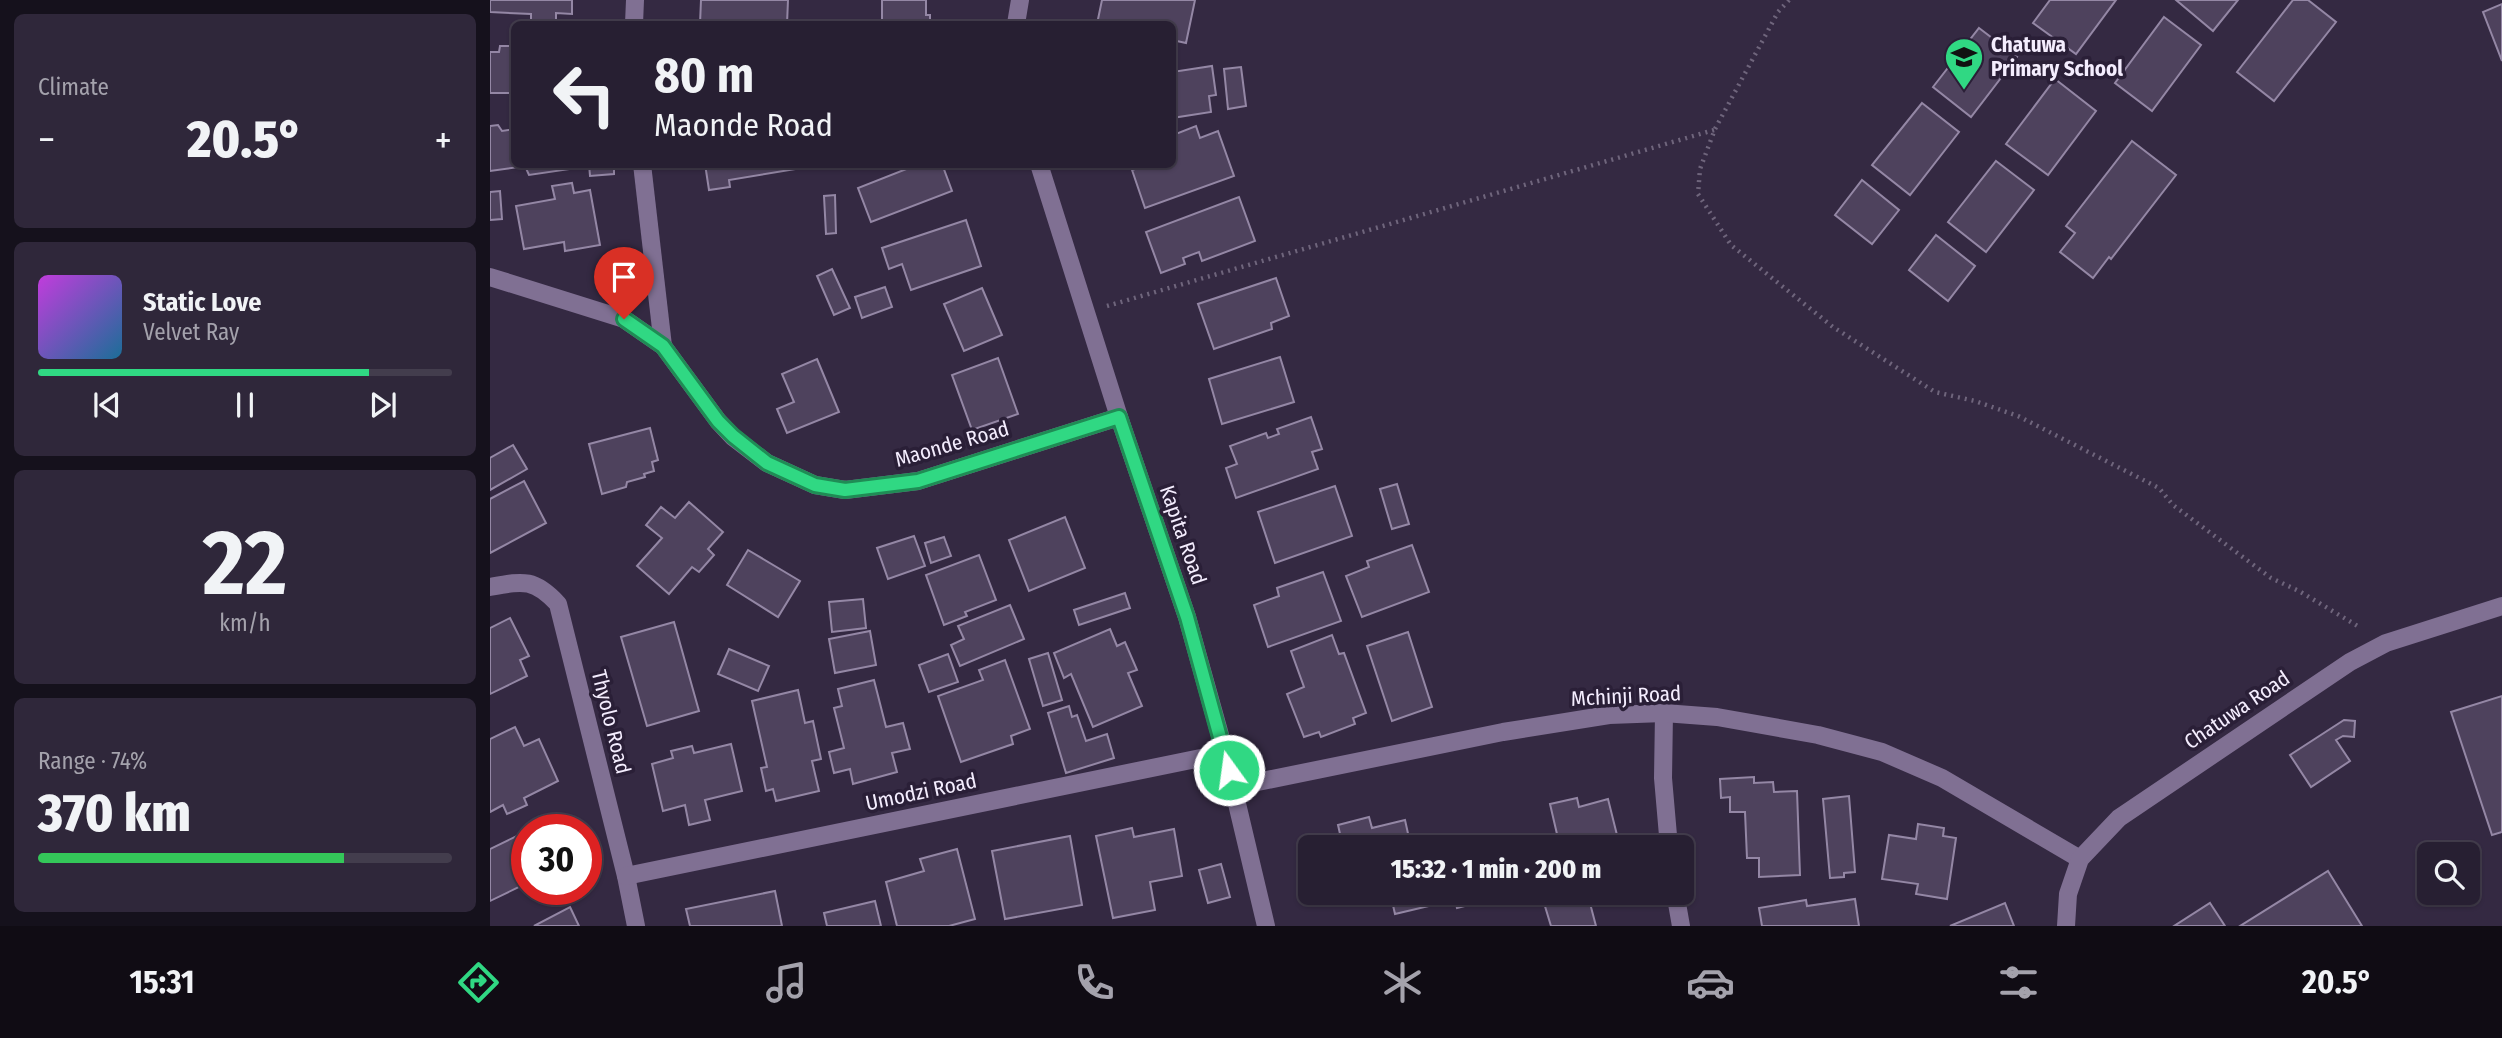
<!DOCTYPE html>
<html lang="en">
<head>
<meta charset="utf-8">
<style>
	body { margin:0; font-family:"Fira Sans Condensed",sans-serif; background:#2f273a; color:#f1f3f6; height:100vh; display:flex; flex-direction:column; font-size:26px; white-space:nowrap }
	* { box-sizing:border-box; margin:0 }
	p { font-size:23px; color:#a4a2ac }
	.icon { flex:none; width:38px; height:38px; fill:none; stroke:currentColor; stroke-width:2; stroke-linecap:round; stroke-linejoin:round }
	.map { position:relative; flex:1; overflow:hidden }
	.side { display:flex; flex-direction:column; gap:14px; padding:14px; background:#15111c; width:490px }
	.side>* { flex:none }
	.guide { position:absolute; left:21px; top:21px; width:665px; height:147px; border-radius:10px; box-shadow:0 2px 5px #0004,0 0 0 2px #433d4d; background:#271f32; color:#f1f3f6; overflow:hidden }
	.buttons { position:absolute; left:1927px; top:842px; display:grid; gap:14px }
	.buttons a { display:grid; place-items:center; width:63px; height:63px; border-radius:10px; background:#271f32; box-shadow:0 2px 5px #0004,0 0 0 2px #433d4d; font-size:35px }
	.speed { position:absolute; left:21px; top:814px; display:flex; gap:14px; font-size:35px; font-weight:700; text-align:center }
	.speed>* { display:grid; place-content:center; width:91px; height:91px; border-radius:50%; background:#271f32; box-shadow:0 2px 5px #0004,0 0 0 2px #433d4d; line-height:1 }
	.speed .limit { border:10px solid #d22; background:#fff; color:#111 }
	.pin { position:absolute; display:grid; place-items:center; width:60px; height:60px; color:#fff; margin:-72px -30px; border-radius:50% 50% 50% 0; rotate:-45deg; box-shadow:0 0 7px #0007 }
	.pin .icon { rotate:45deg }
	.me { position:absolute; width:77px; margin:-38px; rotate:346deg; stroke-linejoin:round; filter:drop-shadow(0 0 5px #0008) }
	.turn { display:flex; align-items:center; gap:24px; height:147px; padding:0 28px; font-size:32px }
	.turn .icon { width:91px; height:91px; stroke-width:2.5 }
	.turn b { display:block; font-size:49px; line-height:60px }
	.big { font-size:52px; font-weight:800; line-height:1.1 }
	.side .tile { flex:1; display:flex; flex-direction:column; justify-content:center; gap:10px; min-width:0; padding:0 24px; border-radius:10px; background:#2f273a }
	.side .dial { align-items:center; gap:0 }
	.dial b { font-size:91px; line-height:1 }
	.song { display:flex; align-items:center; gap:21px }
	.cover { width:84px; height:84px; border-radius:10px; background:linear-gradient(135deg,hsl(290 70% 55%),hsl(200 70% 35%)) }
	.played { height:7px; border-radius:4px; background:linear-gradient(90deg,#30d883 80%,#433d4d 80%) }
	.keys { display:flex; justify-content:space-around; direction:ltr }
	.heat { display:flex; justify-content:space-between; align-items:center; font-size:38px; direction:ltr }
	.charge { height:10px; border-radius:5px; background:linear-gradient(90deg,#34c759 74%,#433d4d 0) }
	.trip { position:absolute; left:808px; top:835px; width:396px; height:70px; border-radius:10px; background:#271f32; box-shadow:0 2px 5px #0004,0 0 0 2px #433d4d; font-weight:800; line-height:70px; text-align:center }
	.tabs { display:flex; height:112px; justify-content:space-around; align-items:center; background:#100c14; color:#a4a2ac }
	.tabs .icon { width:49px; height:49px }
	.tabs .on { color:#30d883 }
	.tabs b { font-size:32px; color:#f1f3f6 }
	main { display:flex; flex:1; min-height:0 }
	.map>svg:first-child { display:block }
</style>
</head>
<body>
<main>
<section class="side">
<div class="tile"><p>Climate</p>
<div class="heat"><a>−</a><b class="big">20.5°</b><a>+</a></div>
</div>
<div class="tile">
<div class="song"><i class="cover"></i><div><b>Static Love</b><p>Velvet Ray</p></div></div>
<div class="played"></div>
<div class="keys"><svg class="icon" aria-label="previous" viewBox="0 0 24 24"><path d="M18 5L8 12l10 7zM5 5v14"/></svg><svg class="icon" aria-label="pause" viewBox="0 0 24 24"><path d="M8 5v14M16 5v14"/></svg><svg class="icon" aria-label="next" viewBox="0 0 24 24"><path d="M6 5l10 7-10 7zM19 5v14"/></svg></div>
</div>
<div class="tile dial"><b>22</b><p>km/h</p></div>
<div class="tile"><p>Range · 74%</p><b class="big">370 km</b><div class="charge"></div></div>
</section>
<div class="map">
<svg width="2012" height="926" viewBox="0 0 2012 926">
	<rect width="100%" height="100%" fill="#342942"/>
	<g fill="#4e425d" stroke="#9487a5" stroke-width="2">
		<polygon points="0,0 82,0 82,14 66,13 66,22 41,21 41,14 0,12"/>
		<polygon points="211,0 298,0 297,24 210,24"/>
		<polygon points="392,0 436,0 436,15 440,15 440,24 392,24"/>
		<polygon points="612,0 705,0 696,43 682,40 682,24 607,24"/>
		<polygon points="1560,0 1626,0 1586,54 1543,23"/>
		<polygon points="1686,0 1748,0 1723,31"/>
		<polygon points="1803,0 1818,0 1846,22 1784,101 1747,72"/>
		<polygon points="2012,4 2012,61 1993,12"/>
		<polygon points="1674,17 1711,45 1662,111 1625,83"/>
		<polygon points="1489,28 1527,57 1481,117 1443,87"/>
		<polygon points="10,46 24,46 24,93 0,93 0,52 9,52"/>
		<polygon points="722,66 726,95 719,96 721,112 682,118 682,72"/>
		<polygon points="751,67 756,106 738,109 734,69"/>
		<polygon points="1565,79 1606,111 1558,175 1516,144"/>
		<polygon points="1432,103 1469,132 1420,195 1382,165"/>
		<polygon points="8,125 12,131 24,129 24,164 79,164 80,169 39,175 35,166 0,171 0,126"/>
		<polygon points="706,126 710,138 728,131 744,176 655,208 642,170 648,168 647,164 682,164 682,142 685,141 683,135"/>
		<polygon points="1642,141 1686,175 1621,259 1619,257 1603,278 1570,252 1585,233 1576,226"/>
		<polygon points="1506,161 1544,190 1496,252 1458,222"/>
		<polygon points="99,164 124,164 124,174 100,176"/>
		<polygon points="215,164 317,164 318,167 239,180 240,187 219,190"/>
		<polygon points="429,164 452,164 462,191 381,222 368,188"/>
		<polygon points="1372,180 1409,210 1382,244 1345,215"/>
		<polygon points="82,183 84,193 100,190 110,245 75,251 74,242 34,249 26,206 65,199 62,186"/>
		<polygon points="10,191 12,219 0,220 0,192"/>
		<polygon points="345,195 346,233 336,234 334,196"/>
		<polygon points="749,197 765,241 712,261 709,252 693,258 695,264 671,273 656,232"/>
		<polygon points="476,220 491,266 421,290 412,264 399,269 392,248"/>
		<polygon points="1446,235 1485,266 1458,301 1419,270"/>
		<polygon points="342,269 360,308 344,315 327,276"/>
		<polygon points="786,278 799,316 781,323 782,329 724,349 708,304"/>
		<polygon points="395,287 402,307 372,318 365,297"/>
		<polygon points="492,288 512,335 474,351 454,304"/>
		<polygon points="790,357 804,402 732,424 719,379"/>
		<polygon points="508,358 528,414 482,430 462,375"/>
		<polygon points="327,359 349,412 297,433 287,409 304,402 292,374"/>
		<polygon points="821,417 832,449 822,452 828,469 746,498 736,468 747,464 740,446 776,433 778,438 789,434 787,429"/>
		<polygon points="160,428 168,460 162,462 164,471 154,474 155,477 137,482 136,487 112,494 99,444"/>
		<polygon points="23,445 37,469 0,490 0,458"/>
		<polygon points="34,481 56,523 0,553 0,499"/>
		<polygon points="907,484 919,524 902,529 890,489"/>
		<polygon points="845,486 862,536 785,563 768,512"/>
		<polygon points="199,502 233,532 218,549 224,555 209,572 202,567 179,594 147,566 172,538 156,525 171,507 185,518"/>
		<polygon points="575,517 595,568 539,591 519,540"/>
		<polygon points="424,536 435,566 398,579 387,548"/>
		<polygon points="454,537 461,556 441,563 435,543"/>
		<polygon points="922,545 939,592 872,617 856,576 879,567 877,561"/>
		<polygon points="258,550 310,581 288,617 237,585"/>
		<polygon points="489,555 506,600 475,612 477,616 454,625 436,575"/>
		<polygon points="833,572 851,621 778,647 764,605 789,596 787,588"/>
		<polygon points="635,593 640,608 589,625 584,610"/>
		<polygon points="373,599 376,628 342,632 339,602"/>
		<polygon points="520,605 534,639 470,666 461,645 474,639 468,626"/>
		<polygon points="20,618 39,656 30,660 37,676 0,694 0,628"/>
		<polygon points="184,622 209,711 157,726 131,637"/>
		<polygon points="620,629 627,646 635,642 647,670 638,673 652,706 603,727 581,674 574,678 564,653"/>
		<polygon points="380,631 386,665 345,673 339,639"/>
		<polygon points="918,632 942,707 902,721 877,646"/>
		<polygon points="842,635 849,654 854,653 876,713 863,718 865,724 831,737 829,732 814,737 797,694 814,687 801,651"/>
		<polygon points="239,649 279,666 268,691 228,674"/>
		<polygon points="558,653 572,700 553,706 539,659"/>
		<polygon points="458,654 468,682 439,692 429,665"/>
		<polygon points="515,660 540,729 521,736 523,744 471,762 448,696 493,680 489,670"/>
		<polygon points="384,680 396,727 413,723 420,749 402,753 407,772 363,784 360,769 344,773 339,752 354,748 344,708 352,706 348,689"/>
		<polygon points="308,690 315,723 323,721 331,759 322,761 329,791 286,801 283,789 276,791 271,768 277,767 262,701"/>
		<polygon points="2012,696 2012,832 2002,835 1961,712"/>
		<polygon points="579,706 582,717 587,715 596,741 617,734 624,758 576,773 558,713"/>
		<polygon points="1854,720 1865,721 1864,737 1853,736 1846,740 1860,761 1821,787 1800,755"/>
		<polygon points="25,727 34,746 49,739 68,781 34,798 37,805 17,814 13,805 0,812 0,739"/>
		<polygon points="241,744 252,791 215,800 220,820 199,825 195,805 173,811 162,764 183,758 181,751 202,746 204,753"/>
		<polygon points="1264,777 1264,783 1283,782 1284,792 1307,791 1310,875 1269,877 1269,858 1257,858 1255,812 1240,812 1240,797 1231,798 1230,779"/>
		<polygon points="1359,796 1365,872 1354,873 1354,877 1340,878 1333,799"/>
		<polygon points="1087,798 1089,807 1118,799 1129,843 1112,847 1070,847 1060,804"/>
		<polygon points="66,817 72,830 40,830"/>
		<polygon points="879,817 882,828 915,820 921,847 853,847 848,825"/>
		<polygon points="1428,824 1454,828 1453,836 1466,838 1457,899 1426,894 1428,884 1392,879 1399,835 1426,839"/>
		<polygon points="642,828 644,837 684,829 692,876 660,882 665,910 623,918 606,836"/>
		<polygon points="37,831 37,883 0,901 0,849"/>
		<polygon points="580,836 592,905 515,919 502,851"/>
		<polygon points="467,849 485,919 459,926 407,926 396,882 434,871 430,859"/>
		<polygon points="731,864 740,897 718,903 709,870"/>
		<polygon points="1838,871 1872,926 1750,926"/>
		<polygon points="285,891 292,926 200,926 196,909"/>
		<polygon points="900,892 940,892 943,905 905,914"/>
		<polygon points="963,892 1029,892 967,908"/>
		<polygon points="1092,892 1097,892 1106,926 1061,926 1054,903"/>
		<polygon points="1365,899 1369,926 1272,926 1269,908 1316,900 1317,906"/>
		<polygon points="385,901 391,926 337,926 334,913"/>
		<polygon points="1515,903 1524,926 1460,926"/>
		<polygon points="1720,903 1735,926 1684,926"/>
		<polygon points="80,907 89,926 44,926"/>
	</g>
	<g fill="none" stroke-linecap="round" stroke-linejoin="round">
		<g stroke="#6f657c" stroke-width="4.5" stroke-dasharray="2 5" stroke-linecap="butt">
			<polyline points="1299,0 1288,12 1225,129 1210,169 1208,194 1241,245 1343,327 1445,392 1485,401 1528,416 1669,488 1683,505 1781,578 1809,591 1871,628"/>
			<polyline points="617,306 1224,130"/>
		</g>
		<g stroke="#807093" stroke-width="18">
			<polyline points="144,24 145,0"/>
			<polyline points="526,24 530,0"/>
			<polyline points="152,164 173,346"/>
			<polyline points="549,164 629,417 697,617 735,753 776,926"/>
			<polyline points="0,277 134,319 173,346 228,421 243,437 277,463 325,485 355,490 428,481 629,417"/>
			<path d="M0,587C33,581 44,578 68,604L136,876L146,926"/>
			<polyline points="1174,713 1173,778 1179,847"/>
			<polyline points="743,787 1013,732 1119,715 1174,713 1227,717 1328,735 1392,752 1452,778 1590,859"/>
			<polyline points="136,876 735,753"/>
			<polyline points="1185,892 1191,926"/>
			<polyline points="1576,926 1578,894 1590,859 1629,818 1860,662 1896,643 2012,606"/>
		</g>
	</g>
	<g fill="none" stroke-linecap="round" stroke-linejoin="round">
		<g stroke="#1f8c55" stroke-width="18">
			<polyline id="route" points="134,319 173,346 228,421 243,436 277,463 325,485 355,490 428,481 629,417 697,617 739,770"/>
		</g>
		<use href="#route" stroke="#30d883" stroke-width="12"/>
	</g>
	<defs>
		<g id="school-pin" transform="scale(2.0125)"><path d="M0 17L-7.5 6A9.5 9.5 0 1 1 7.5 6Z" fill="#30d883" stroke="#2a1f37"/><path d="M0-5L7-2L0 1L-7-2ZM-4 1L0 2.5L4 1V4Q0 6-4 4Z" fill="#111"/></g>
	</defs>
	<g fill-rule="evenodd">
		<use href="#school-pin" x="1474" y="57"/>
	</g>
	<g text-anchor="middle" stroke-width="7" stroke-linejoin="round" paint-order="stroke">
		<g font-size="21" font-weight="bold" fill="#f4edfe" stroke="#2a1f37" text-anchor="start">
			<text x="1501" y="52">Chatuwa<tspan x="1501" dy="24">Primary School</tspan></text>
		</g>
		<g font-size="21" fill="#f4edfe" stroke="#2a1f37">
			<text transform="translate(462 444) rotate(-16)" y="7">Maonde Road</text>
			<text transform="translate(693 535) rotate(71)" y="7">Kapita Road</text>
			<text transform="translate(1136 696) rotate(-3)" y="7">Mchinji Road</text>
			<text transform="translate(1747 710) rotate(-34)" y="7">Chatuwa Road</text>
			<text transform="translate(121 722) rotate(76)" y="7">Thyolo Road</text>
			<text transform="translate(431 792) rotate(-12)" y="7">Umodzi Road</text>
		</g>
	</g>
</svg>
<div class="buttons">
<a><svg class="icon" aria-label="search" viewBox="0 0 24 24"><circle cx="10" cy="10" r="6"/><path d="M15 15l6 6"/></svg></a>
</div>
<div class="speed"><div class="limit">30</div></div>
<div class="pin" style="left:134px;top:319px;background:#d93025"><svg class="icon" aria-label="arrive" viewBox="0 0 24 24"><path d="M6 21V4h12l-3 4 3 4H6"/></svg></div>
<svg class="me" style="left:739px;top:770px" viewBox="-20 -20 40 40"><circle r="17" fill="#30d883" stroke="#fff" stroke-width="3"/><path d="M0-11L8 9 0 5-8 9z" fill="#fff"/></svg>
<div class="trip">15:32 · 1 min · 200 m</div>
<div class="guide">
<div class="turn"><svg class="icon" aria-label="left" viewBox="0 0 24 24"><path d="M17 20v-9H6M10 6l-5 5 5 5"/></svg><div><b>80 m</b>Maonde Road</div></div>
</div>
</div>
</main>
<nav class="tabs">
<b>15:31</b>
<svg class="icon on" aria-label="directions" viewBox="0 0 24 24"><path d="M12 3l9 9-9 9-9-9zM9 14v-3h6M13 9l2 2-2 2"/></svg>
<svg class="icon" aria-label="music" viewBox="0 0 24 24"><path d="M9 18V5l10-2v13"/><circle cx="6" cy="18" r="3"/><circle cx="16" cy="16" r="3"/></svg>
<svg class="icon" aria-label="phone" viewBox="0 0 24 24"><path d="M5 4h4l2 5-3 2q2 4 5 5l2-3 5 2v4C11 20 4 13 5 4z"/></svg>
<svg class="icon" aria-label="climate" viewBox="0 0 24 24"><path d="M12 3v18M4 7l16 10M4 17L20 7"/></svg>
<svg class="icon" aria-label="car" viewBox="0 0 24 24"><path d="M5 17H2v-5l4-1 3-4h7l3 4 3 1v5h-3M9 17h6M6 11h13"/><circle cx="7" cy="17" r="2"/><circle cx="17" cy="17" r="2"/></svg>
<svg class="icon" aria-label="filters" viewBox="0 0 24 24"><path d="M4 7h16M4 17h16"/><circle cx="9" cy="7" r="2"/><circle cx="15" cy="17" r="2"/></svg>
<b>20.5°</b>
</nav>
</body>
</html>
